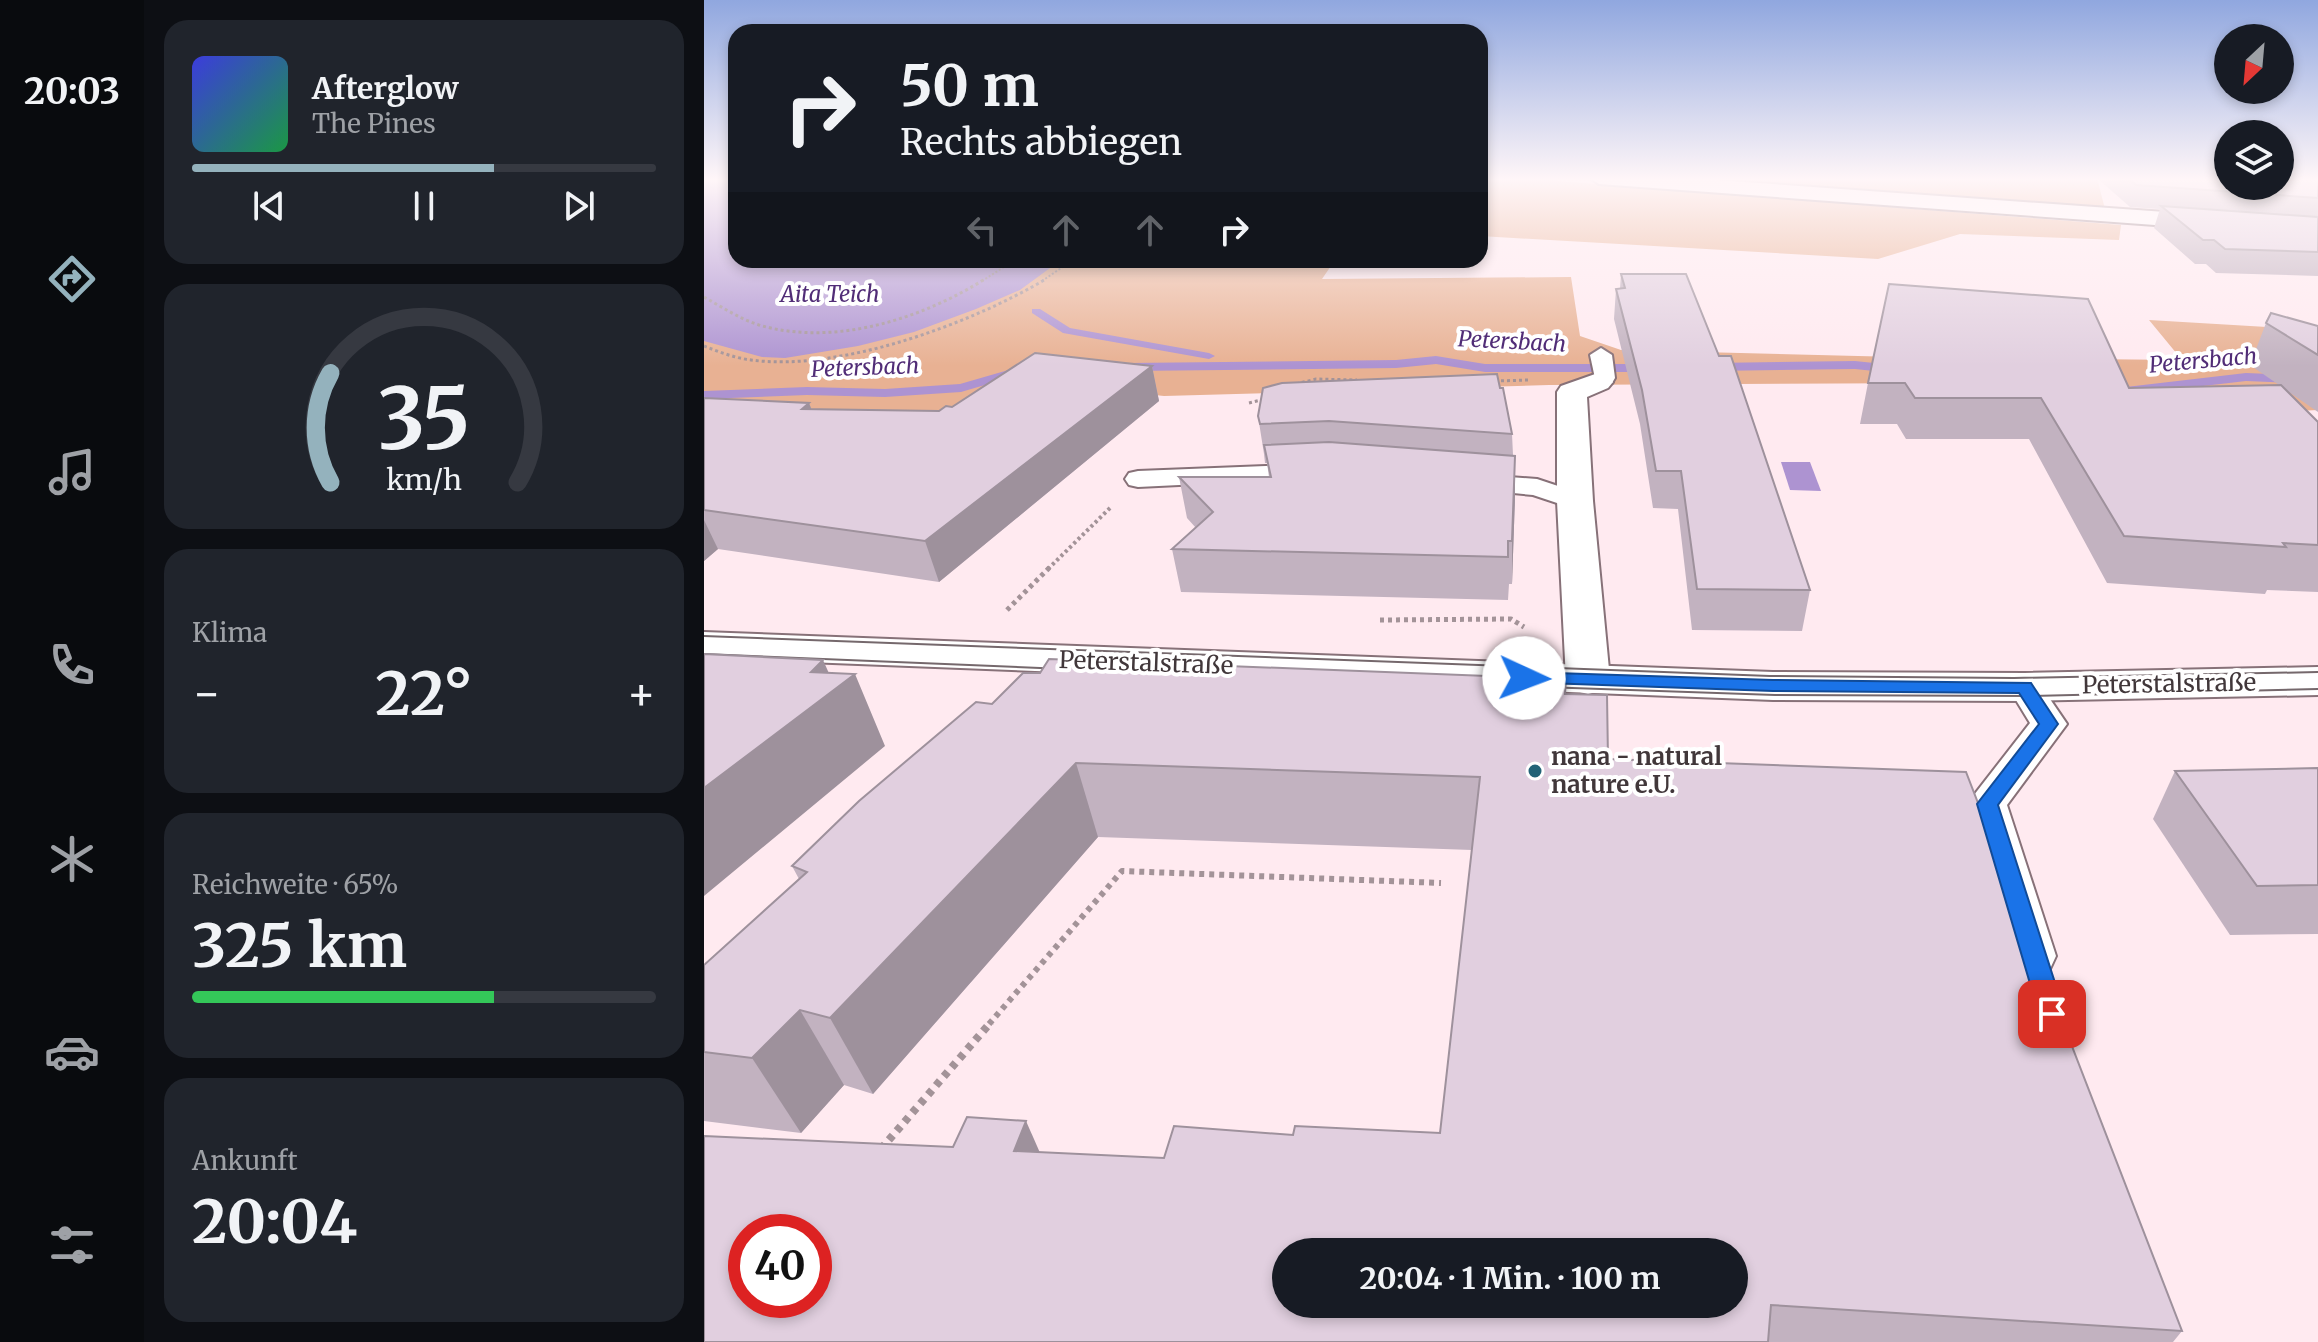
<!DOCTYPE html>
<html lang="de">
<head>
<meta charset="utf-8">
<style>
	body { margin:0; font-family:Merriweather,serif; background:#20242c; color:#f1f3f6; height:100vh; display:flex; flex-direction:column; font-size:30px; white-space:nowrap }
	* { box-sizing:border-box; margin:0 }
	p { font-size:26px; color:#9ea1a6 }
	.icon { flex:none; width:44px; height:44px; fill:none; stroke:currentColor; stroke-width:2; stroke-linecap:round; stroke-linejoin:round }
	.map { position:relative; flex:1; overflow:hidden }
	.side { display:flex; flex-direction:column; gap:20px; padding:20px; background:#0d0f14; width:560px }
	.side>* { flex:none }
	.top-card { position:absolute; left:24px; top:24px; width:760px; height:244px; border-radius:24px; box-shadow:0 4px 12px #0003; background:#171b24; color:#f1f3f6; overflow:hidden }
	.needle { width:52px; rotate:206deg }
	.fabs { position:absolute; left:1510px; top:24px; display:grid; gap:16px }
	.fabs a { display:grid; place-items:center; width:80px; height:80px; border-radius:50%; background:#171b24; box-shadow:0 4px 12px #0003; font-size:40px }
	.speed { position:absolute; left:24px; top:1214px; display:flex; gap:16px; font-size:40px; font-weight:700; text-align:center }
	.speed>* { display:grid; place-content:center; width:104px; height:104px; border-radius:50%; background:#171b24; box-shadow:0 4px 12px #0003; line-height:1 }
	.speed .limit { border:12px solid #d22; background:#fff; color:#111 }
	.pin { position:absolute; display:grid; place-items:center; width:68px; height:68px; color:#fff; margin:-34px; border-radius:16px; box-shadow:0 4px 12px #0006 }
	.me { position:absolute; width:88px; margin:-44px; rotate:92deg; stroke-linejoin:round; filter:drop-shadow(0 0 6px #0008) }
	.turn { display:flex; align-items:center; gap:28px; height:168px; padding:0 40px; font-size:36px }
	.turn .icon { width:104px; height:104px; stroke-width:2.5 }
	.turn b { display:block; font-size:56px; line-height:68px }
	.lanes { display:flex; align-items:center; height:76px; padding:0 40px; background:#0003; justify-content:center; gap:40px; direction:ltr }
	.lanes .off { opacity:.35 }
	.big { font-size:60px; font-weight:700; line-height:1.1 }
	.side .tile { flex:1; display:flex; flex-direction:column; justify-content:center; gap:12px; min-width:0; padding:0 28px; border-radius:24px; background:#20242c }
	.side .dial { align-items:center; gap:0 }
	.dial svg { height:208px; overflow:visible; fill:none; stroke:#363941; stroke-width:7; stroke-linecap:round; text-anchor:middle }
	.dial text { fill:#f1f3f6; stroke:none }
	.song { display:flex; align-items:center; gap:24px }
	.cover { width:96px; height:96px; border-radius:12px; background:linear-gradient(135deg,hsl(240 70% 55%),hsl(140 70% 35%)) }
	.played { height:8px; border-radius:4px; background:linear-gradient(90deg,#94b2bd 65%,#363941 65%) }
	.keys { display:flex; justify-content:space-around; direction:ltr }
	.heat { display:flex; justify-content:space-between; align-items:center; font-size:44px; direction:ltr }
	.charge { height:12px; border-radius:6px; background:linear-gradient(90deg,#34c759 65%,#363941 0) }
	.trip { position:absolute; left:568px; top:1238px; width:476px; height:80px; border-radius:40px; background:#171b24; box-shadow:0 4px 12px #0003; font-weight:700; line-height:80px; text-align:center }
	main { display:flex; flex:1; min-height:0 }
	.tabs { display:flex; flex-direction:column; width:144px; justify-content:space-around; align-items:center; background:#090b0e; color:#9ea1a6 }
	.tabs .icon { width:56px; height:56px }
	.tabs .on { color:#94b2bd }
	.tabs b { font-size:36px; color:#f1f3f6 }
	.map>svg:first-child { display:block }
</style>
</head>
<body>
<main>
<nav class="tabs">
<b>20:03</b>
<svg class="icon on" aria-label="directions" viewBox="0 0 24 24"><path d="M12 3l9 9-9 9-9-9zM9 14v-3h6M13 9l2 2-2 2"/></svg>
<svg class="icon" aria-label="music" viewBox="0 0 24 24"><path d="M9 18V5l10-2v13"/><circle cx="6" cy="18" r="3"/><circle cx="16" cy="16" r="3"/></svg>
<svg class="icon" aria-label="phone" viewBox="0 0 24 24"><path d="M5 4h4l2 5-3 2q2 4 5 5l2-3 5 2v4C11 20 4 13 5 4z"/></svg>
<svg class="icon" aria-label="climate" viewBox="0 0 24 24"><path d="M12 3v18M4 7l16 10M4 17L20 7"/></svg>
<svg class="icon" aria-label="car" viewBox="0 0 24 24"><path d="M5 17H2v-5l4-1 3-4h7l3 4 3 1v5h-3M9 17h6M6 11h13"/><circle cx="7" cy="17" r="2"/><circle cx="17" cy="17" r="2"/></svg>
<svg class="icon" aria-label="filters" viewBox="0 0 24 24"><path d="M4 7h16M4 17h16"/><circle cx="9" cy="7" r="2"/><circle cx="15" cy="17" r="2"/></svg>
</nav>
<section class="side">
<div class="tile">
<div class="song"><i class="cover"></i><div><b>Afterglow</b><p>The Pines</p></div></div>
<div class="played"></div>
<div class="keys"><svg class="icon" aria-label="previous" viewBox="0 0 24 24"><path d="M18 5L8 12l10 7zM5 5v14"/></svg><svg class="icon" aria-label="pause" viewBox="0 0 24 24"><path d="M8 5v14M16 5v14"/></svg><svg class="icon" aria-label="next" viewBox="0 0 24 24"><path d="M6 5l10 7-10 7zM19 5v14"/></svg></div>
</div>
<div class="tile dial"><svg viewBox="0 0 100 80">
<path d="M14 69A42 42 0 1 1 86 69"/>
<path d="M14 69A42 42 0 0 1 14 27" stroke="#94b2bd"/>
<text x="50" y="56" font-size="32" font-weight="700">35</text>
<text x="50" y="72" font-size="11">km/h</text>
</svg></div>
<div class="tile"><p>Klima</p>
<div class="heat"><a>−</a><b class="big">22°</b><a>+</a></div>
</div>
<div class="tile"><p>Reichweite · 65%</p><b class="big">325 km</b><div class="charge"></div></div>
<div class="tile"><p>Ankunft</p><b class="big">20:04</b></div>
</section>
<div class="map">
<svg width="1614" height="1342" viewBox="0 0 1614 1342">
	<rect width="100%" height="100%" fill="#ffeaf0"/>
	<g fill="#e8b193">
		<polygon points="816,178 1417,225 1415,240 1256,234 1174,259 776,236 776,178"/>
		<polygon points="946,178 1393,178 1402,213"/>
		<polygon points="295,260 631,260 618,279 867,277 876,336 917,350 1194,357 1478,360 1445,320 1614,330 1614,410 1491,416 1246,383 845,385 460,396 404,390 285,426 0,430 0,289"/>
	</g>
	<g fill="#ad93d1">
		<polygon points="0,178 32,178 32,260 357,260 316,290 272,309 210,332 154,346 81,358 58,357 0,341"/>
		<polygon points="1077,462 1106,462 1117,491 1086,490"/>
	</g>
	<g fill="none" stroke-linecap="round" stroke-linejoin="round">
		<g fill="#ad93d1" fill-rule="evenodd">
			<polygon points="328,309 336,309 366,328 505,353 511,356 505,359 359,333 328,313"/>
			<polygon points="732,356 781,364 945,364 951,368 945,372 781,372 732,364 692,368 424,371 418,367 424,363 692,360"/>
			<polygon points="1151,361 1189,365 1195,369 1189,373 1151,369 1007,371 1001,367 1007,363"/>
			<polygon points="318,366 322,367 322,373 257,392 181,397 103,395 0,399 0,391 103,387 181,389 256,384"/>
			<polygon points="1542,373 1614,376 1614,384 1542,381 1422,395 1416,391 1422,387"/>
		</g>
		<g stroke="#877178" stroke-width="4">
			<g id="lane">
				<polygon points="897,348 908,355 911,378 908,383 892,383 886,355"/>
				<polygon points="610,464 619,466 623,472 619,478 434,487 425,485 421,479 425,473 434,471"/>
				<polygon points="766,474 833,479 881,495 885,501 881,507 871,509 829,495 757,488 753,482 757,476"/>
				<polygon points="1321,676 1333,680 1363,724 1303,805 1352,956 1346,969 1330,974 1314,969 1308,956 1263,804 1326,723 1304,687 1309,680"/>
			</g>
		</g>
		<g stroke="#877178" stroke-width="4">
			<g id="street">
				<polygon points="886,178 984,178 1614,223 1614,237 895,184"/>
				<polygon points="894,373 904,376 909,382 904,388 883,397 889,501 906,680 900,690 884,694 868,690 862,680 853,501 853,392 857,386"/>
			</g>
		</g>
		<g stroke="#877178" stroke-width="4">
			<polygon id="secondary" points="0,632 1069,672 1321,673 1614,667 1614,695 1321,701 1069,700 0,658"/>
		</g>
		<g stroke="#a39398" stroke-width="2" stroke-dasharray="2 2" stroke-linecap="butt">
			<polyline points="278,281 311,260"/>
			<polyline points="338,281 369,260"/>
		</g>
		<g stroke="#a39398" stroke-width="3" stroke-dasharray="3 3" stroke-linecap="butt">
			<path d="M0,297C18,307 36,319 55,325C130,347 217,319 281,279"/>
			<path d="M0,346C15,352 31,358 47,360C136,372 266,324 342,279"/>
			<polyline points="791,381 825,380"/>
			<polyline points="592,384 612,379 653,380"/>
			<polyline points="545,403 561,399"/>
		</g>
		<polyline stroke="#a39398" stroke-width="4" stroke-dasharray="3 3" stroke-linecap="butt" points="344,569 407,507"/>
		<g stroke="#a39398" stroke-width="5" stroke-dasharray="4 4" stroke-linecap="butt">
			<polyline points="303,610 346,567"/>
			<polyline points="676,620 807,619 820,627"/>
		</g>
		<polyline stroke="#a39398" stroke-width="6" stroke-dasharray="5 5" stroke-linecap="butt" points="285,1024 418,871 737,883"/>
		<polyline stroke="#a39398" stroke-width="8" stroke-dasharray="6 6" stroke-linecap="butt" points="177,1149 287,1022"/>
		<use href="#lane" fill="#fff" fill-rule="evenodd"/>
		<use href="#street" fill="#fff" fill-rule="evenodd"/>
		<use href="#secondary" fill="#fff" fill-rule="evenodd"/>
		<g stroke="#75686c" stroke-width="2">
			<polyline points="0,636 1066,676 1310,678 1614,672"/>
			<polyline points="0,654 360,669"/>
			<polyline points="839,687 1071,695 1327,696 1614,689"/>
		</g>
	</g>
	<g fill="#c2b2c0">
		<polygon points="1393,178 1614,178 1614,276 1512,273 1502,264 1491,264 1450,228 1456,209 1426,207"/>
		<polygon points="917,274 1106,590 1098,631 988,630 974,509 949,508 936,424 910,319 912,289 916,289"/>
		<polygon points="1562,323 1614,326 1614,412 1582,390 1614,422 1614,592 1563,590 1561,594 1403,583 1325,439 1202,439 1193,424 1156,424 1164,383 1425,388 1575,385 1546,365"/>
		<polygon points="448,366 455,401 235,582 14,549 0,561 0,398 105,403 107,409 235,411 248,407"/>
		<polygon points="554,416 808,434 811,497 808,584 805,584 804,600 477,592 468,549 492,528 483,518 475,477 565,477 563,463 561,463 560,454"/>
		<polygon points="862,694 904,759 1478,1331 1469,1342 0,1342 336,1153 460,1158 589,1135 736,1133 768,850 394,837 169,1094 140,1085 97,1133 0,1121 0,965 95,879 88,866 288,704"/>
		<polygon points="1614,768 1614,934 1526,935 1449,819 1471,771"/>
	</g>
	<g fill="#9e919c">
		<polygon points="448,366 455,401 235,582 221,541"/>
		<polygon points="105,403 119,439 98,409"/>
		<polygon points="811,456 811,497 808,584 808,541"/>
		<polygon points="0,520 14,549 0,561"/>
		<polygon points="119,660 132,689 151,674 181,746 0,896 0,788"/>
		<polygon points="372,763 394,837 169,1094 126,1018"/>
		<polygon points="96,1010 140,1085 97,1133 48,1058"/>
		<polygon points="322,1121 355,1196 310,1151"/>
	</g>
	<g fill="#e1cfdf" stroke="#9e919c" stroke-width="2" fill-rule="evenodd">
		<polygon points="1424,178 1524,178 1524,186 1576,186 1576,178 1614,178 1614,198 1432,185"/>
		<polygon points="1457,206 1614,217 1614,252 1521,249 1510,240 1499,240"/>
		<polygon points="917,274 982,274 1015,356 1027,356 1106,590 993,589 977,471 952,471 938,390 912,289 921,288"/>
		<polygon points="1185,284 1384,299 1425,388 1577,385 1614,422 1614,545 1579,543 1582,547 1420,536 1337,398 1211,398 1201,383 1164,383"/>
		<polygon points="1567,313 1614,326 1614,355 1562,323"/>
		<polygon points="331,353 448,366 221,541 0,510 0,398 105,403 98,409 235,411 242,406 248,407"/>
		<polygon points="793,374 796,388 799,388 808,434 625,421 556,424 554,416 559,388 578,383"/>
		<polygon points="625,442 811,456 808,541 804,541 804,557 468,549 509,512 475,477 567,477 560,445"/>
		<polygon points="0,654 119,660 107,672 151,674 0,788"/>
		<path d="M345,659L862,679L861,694L903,695L904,759L1262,772L1478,1331L1067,1305L1064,1342H0V1136L249,1147L263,1117L322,1121L310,1151L460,1158L470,1126L589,1135L591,1126L736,1133L776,777L372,763L126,1018L96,1010L48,1058L0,1052V965L103,872L88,866L155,801L272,702L288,704L319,673H336ZM42,1232H110V1300H42ZM582,1252H1030V1304H582Z"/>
		<polygon points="1614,768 1614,885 1553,886 1471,771"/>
	</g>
	<linearGradient id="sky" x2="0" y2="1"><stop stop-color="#90a7df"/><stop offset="0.49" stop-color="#fff6f8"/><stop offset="1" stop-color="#fff6f8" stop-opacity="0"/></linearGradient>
	<rect width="1614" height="366" fill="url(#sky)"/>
	<polygon fill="#1a73e8" stroke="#114b97" stroke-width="2" points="820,672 1069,680 1327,683 1354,724 1294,805 1361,1014 1357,1021 1348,1024 1339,1021 1335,1014 1273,804 1335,724 1315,693 1069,691 813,682 811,678 813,674"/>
	<circle fill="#226277" stroke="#fff" stroke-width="3" cx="831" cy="771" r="8"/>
	<g text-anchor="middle" stroke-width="8" stroke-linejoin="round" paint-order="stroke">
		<g font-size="22" font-style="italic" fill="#512d77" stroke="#fff">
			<text x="126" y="302">Aita Teich</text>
			<text transform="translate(808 341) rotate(3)" y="8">Petersbach</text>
			<text transform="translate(1499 360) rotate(-5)" y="8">Petersbach</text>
			<text transform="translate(161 367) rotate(-2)" y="8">Petersbach</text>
		</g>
		<g font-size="24" fill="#41373a" stroke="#fff">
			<text transform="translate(442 663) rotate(2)" y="8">Peterstalstraße</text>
			<text transform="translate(1465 684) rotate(-1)" y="8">Peterstalstraße</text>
		</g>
		<g font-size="24" font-weight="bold" fill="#41373a" stroke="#fff" text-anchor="start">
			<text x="847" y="765">nana - natural<tspan x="847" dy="28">nature e.U.</tspan></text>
		</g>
	</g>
</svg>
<div class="fabs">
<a><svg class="needle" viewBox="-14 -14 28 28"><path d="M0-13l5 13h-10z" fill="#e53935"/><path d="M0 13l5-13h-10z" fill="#9ea1a6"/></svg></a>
<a><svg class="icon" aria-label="layers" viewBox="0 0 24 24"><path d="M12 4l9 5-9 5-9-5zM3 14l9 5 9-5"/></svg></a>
</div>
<div class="speed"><div class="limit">40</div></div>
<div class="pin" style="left:1348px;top:1014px;background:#d93025"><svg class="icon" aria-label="arrive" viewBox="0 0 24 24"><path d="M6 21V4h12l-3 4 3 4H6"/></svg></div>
<svg class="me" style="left:820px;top:678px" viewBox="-20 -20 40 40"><circle r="19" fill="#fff"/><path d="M0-13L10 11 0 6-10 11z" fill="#1a73e8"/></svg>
<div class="trip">20:04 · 1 Min. · 100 m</div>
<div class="top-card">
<div class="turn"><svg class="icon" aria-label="right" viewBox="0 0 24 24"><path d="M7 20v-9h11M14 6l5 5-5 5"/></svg><div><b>50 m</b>Rechts abbiegen</div></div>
<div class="lanes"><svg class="icon off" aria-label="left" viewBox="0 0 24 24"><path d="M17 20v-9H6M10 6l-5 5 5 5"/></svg><svg class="icon off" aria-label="ahead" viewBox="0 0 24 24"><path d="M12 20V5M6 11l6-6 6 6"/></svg><svg class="icon off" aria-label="ahead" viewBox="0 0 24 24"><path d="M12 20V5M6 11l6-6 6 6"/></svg><svg class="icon" aria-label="right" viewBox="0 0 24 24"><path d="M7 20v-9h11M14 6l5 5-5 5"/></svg></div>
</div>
</div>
</main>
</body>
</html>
